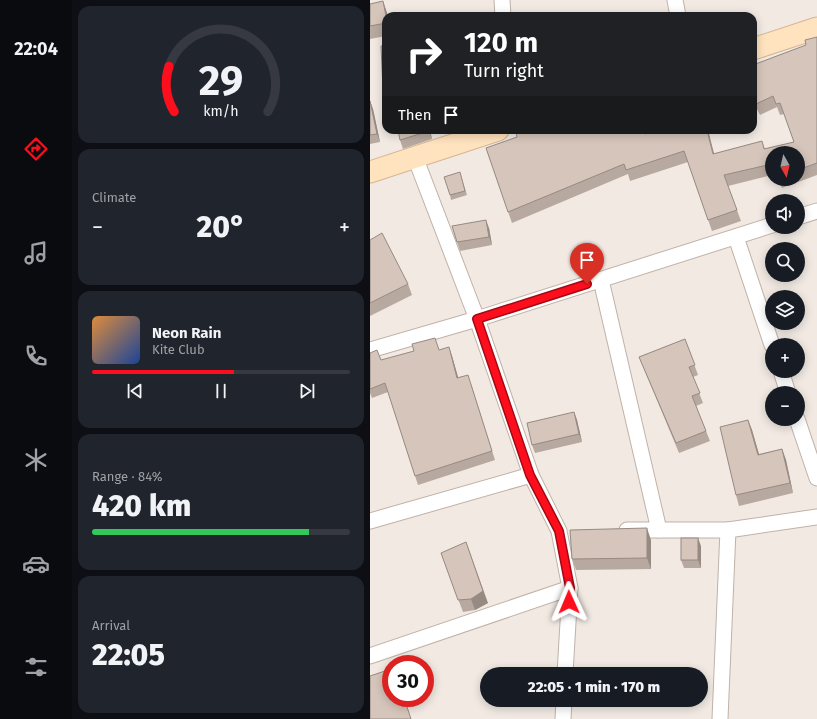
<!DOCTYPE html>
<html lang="en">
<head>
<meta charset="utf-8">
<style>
	body { margin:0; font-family:"Fira Sans",sans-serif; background:#20242c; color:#f1f3f6; height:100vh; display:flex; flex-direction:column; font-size:15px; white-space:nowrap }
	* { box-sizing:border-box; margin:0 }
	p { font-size:13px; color:#9ea1a6 }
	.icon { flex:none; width:22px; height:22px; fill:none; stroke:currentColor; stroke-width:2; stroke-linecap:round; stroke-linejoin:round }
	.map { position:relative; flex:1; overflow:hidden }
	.drawer { display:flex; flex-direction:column; gap:6px; padding:6px; background:#0d0f14; width:298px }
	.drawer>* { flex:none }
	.hud { position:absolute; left:12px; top:12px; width:375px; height:122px; border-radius:12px; box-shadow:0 2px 10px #0003; background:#202124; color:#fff; overflow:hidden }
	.needle { width:26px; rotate:172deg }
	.buttons { position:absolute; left:395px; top:146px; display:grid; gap:8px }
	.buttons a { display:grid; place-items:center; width:40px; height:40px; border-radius:50%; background:#171b24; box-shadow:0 2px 10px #0003; font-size:20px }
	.speed { position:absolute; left:12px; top:655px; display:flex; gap:8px; font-size:20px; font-weight:700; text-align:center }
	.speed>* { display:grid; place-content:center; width:52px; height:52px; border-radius:50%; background:#171b24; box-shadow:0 2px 10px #0003; line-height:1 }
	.speed .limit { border:6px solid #d22; background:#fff; color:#111 }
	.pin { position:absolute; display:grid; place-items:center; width:34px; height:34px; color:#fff; margin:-41px -17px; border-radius:50% 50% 50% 0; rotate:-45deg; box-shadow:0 0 4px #0007 }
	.pin .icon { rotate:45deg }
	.me { position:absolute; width:44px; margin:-22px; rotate:359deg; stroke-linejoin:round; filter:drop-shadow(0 0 3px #0008) }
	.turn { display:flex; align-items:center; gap:14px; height:84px; padding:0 16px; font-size:18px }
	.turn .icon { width:52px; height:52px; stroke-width:2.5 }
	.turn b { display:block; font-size:28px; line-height:34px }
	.then { display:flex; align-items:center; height:38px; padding:0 16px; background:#0003; gap:8px; font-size:15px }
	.big { font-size:30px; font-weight:800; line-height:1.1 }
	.drawer .card { flex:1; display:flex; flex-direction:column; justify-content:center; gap:6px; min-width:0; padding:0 14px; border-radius:12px; background:#20242c }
	.drawer .dial { align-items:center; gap:0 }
	.dial svg { height:104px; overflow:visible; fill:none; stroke:#363941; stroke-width:7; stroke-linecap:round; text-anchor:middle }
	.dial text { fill:#f1f3f6; stroke:none }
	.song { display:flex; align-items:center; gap:12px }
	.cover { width:48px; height:48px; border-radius:6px; background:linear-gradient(135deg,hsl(30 70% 55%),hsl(220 70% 35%)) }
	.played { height:4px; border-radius:2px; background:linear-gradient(90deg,#fc0e1d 55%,#363941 55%) }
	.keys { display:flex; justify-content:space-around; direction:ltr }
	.heat { display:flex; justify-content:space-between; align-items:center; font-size:22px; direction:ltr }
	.charge { height:6px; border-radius:3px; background:linear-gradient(90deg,#34c759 84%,#363941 0) }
	.trip { position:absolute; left:110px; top:667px; width:228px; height:40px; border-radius:20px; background:#171b24; box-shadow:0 2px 10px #0003; font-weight:800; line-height:40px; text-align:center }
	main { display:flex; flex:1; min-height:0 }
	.tabs { display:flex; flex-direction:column; width:72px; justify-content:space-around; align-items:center; background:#090b0e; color:#9ea1a6 }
	.tabs .icon { width:28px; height:28px }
	.tabs .current { color:#fc0e1d }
	.tabs b { font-size:18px; color:#f1f3f6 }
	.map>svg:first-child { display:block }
</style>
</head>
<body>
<main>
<nav class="tabs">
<b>22:04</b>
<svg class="icon current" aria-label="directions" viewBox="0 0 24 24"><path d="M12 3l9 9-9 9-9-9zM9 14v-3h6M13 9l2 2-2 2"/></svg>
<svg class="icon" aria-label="music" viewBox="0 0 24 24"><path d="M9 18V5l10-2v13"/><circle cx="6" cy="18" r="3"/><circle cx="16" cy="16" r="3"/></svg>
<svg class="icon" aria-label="phone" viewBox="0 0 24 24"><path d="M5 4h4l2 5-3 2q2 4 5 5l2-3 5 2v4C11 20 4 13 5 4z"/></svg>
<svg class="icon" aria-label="climate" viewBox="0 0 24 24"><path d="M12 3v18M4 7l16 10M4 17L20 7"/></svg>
<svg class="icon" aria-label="car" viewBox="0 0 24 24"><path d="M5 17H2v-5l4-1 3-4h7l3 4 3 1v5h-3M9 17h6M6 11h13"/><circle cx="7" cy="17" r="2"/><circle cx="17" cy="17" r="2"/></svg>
<svg class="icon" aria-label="filters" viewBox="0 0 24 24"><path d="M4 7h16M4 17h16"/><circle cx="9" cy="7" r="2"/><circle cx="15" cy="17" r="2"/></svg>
</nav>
<section class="drawer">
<div class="card dial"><svg viewBox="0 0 100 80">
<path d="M14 69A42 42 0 1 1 86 69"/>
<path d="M14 69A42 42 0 0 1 10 34" stroke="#fc0e1d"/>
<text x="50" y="56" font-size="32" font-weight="700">29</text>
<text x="50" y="72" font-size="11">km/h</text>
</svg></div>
<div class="card"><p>Climate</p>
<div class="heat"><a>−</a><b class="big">20°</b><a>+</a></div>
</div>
<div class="card">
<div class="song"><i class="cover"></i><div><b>Neon Rain</b><p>Kite Club</p></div></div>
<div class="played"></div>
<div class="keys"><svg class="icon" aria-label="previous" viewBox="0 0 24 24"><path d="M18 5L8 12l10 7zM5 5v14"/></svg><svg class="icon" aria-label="pause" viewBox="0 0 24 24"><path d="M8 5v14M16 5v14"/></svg><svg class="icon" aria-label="next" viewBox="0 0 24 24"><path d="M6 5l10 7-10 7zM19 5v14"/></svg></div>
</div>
<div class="card"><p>Range · 84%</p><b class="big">420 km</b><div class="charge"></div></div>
<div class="card"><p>Arrival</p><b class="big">22:05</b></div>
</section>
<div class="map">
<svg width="447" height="719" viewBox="0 0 447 719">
	<rect width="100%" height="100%" fill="#f1e9e2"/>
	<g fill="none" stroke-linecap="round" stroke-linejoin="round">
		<g stroke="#c0b2a8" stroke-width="17">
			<g id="street">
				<polyline points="132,0 133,16"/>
				<polyline points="305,0 308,16"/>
				<polyline points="45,157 107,319 161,475 189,531 200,588 195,674"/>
				<polyline points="428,217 447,211"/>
				<polyline points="366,237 402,345"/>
				<polyline points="231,280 289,530"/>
				<polyline points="0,350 107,319 402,225"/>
				<polyline points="411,371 418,393"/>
				<polyline points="427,419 447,478"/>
				<polyline points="0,521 161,475"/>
				<polyline points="257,530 358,530 447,517"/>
				<polyline points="0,656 200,588"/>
				<polyline points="193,719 194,700"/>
				<polyline points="350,719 358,530"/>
			</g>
		</g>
		<g stroke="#d5b693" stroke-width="23">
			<g id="secondary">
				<polyline points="383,49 447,28"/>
				<polyline points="0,172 128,130"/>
			</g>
		</g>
		<use href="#street" stroke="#fff" stroke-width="15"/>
		<use href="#secondary" stroke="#ffe2be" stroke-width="21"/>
	</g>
	<g fill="#b8a9a0">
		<polygon points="13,1 17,13 16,16 16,36 0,39 0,4"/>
		<polygon points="447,37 447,175 412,188 409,179 428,179 428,153 402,153 402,175 358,186 371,221 342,231 318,162 260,181 258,174 142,223 116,148 275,134 344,154 392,141 395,149 424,142 414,114 410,115 407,107 390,115 383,101 383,65 436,45"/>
		<polygon points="16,45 16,95 13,89"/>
		<polygon points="0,101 3,109 10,142 0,144"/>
		<polygon points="60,130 62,139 33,149 30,140"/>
		<polygon points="91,176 97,195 81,200 80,195"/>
		<polygon points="82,226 119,228 122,245 90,251"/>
		<polygon points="0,240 38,284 42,295 0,316"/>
		<polygon points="315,339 328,375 323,377 333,403 326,406 340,441 309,453 269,357"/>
		<polygon points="79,347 82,356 88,378 101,384 125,460 48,485 18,392 2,398 0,393 0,353 11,360 69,350"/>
		<polygon points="204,412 207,420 212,442 165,453 162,445"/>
		<polygon points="378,420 382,430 389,454 412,449 416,460 423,493 369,506 366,495"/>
		<polygon points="281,540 281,569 206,570 202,559"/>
		<polygon points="331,546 331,568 314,568 311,560"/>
		<polygon points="71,553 118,603 105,610 93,612"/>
	</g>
	<g fill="#968a82">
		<polygon points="13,1 18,16 16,16"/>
		<polygon points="0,101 3,109 10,142 7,134"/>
		<polygon points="58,130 60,130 62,139 59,131"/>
		<polygon points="337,130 338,130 347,165 343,154"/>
		<polygon points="116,220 119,228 122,245 119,237"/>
		<polygon points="79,347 82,356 91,387 87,378"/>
		<polygon points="204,412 207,420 212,442 209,434"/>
		<polygon points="378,420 382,430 392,465 388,455"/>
		<polygon points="412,449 416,460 423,493 420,483"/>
		<polygon points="277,528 281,540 281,569 277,558"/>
		<polygon points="328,538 331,546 331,568 328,560"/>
		<polygon points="96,542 118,603 105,610 101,599"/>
	</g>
	<g fill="#d6c5ba" stroke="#968a82">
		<polygon points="13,1 16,16 16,23 0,26 0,4"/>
		<polygon points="447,37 447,163 428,170 428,153 402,153 402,164 354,175 367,210 338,220 314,151 256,170 254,164 138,212 116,148 147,137 146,132 152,130 274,130 275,134 288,130 337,130 343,154 392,141 394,149 424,142 410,103 406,104 403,96 386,104 383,98 383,65 436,45 435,40"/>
		<polygon points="16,45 16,88 13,89 11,46"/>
		<polygon points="0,101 7,134 0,135"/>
		<polygon points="28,130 58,130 59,131 30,140"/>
		<polygon points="90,172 95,191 80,195 74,177"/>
		<polygon points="116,220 119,237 87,242 82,226"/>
		<polygon points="12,233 38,284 0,303 0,240"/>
		<polygon points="65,338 69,350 79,347 87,378 98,375 122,451 45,476 15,383 0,389 0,353 7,350 11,360 44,351 42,344"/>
		<polygon points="315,339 325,365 319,367 330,393 322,396 336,431 306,443 269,357"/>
		<polygon points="204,412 209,434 162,445 157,423"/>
		<polygon points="378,420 388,455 412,449 420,483 366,495 350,427"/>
		<polygon points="277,528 277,558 202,559 200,530"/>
		<rect x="311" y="538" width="17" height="22"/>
		<polygon points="96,542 113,591 101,599 88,600 71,553"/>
		<polygon points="21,669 21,698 34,698 41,719 0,719 0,676"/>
	</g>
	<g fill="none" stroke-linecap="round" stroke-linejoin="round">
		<g stroke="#a40913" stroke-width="10">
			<polyline id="route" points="199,602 200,588 189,531 160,475 107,319 217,284"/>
		</g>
		<use href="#route" stroke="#fc0e1d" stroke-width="7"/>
	</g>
</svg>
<div class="buttons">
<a><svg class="needle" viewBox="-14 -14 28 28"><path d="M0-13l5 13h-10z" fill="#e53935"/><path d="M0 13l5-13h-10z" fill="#9ea1a6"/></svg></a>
<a><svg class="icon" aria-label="sound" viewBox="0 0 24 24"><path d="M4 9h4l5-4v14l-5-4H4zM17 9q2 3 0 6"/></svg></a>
<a><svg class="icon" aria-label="search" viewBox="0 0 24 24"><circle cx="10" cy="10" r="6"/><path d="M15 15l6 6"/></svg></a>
<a><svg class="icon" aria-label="layers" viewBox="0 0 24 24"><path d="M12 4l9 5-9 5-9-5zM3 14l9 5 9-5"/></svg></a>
<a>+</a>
<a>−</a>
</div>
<div class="speed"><div class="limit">30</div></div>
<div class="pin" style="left:217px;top:284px;background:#d93025"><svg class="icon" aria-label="arrive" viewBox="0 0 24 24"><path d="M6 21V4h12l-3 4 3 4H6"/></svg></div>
<svg class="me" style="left:199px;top:602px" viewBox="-20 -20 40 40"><path d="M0-17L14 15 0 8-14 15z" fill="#fc0e1d" stroke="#fff" stroke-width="4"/></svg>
<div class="trip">22:05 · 1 min · 170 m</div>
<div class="hud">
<div class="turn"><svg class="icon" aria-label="right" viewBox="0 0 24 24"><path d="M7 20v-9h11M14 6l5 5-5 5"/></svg><div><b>120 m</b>Turn right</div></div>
<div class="then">Then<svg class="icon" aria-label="arrive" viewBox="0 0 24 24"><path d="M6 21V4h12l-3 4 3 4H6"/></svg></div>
</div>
</div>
</main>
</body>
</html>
